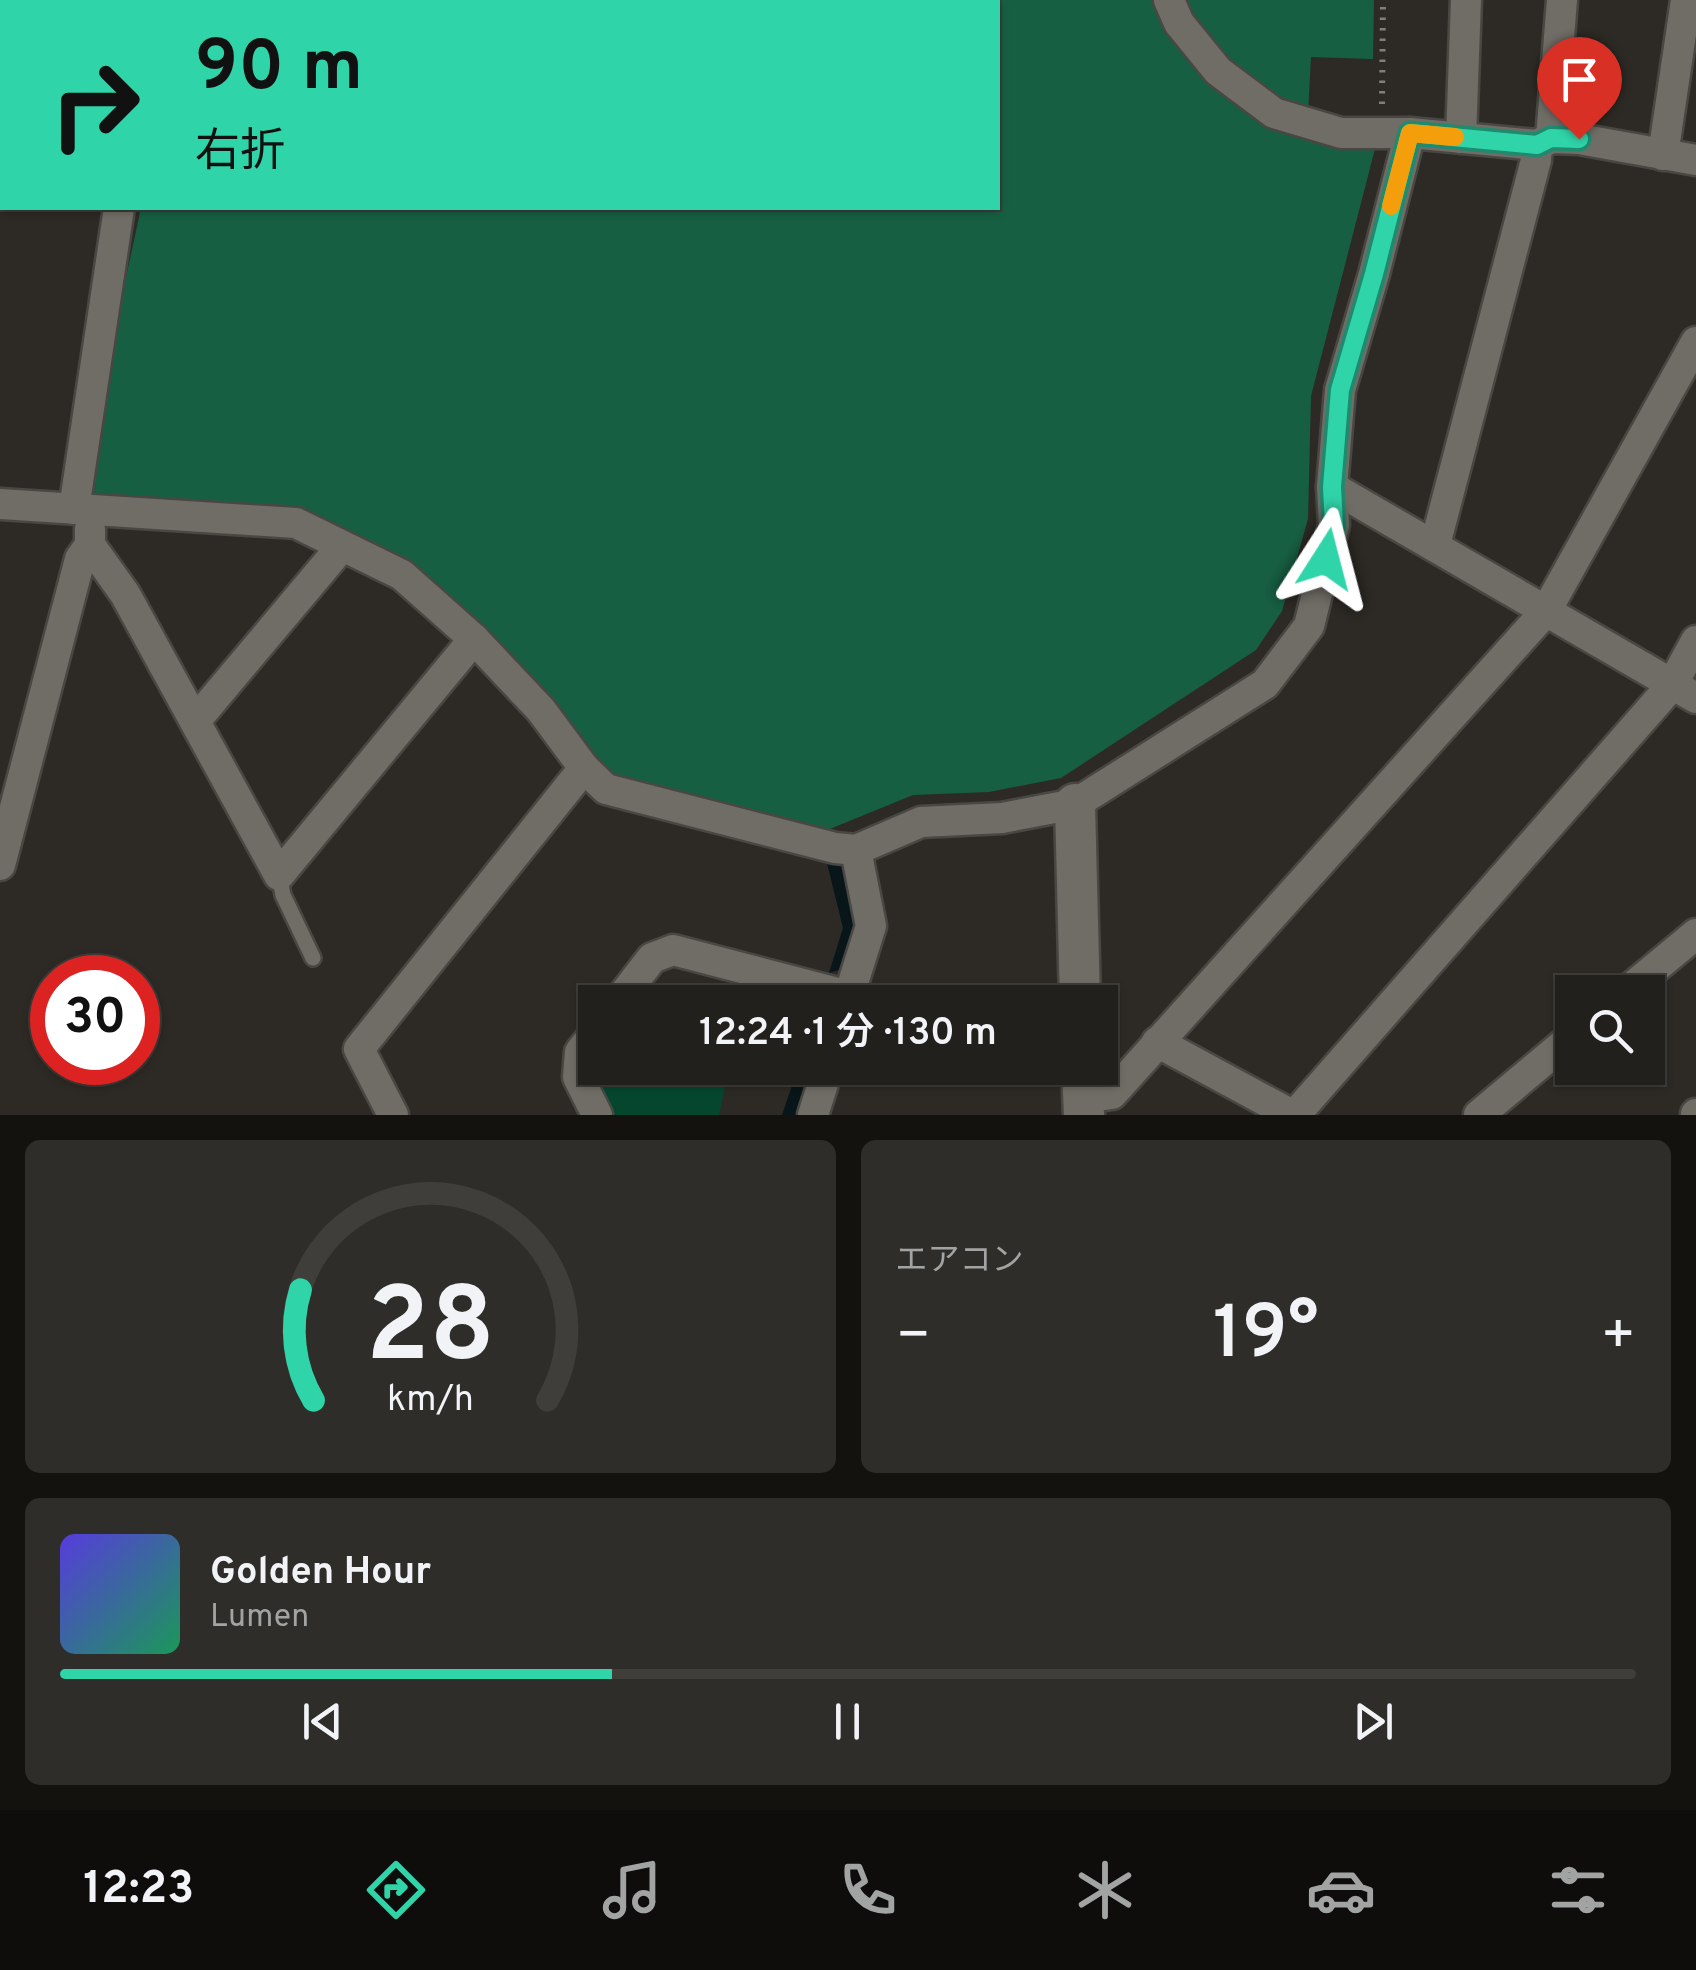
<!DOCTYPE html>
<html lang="ja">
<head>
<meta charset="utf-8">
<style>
	body { margin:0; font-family:Overpass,"Noto Sans JP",sans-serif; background:#2e2d29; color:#f1f3f6; height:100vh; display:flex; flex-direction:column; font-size:38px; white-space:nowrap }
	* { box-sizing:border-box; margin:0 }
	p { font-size:32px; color:#a2a3a3 }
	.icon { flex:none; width:55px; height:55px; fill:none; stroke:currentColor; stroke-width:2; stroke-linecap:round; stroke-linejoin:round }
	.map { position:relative; height:1115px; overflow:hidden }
	.sheet { display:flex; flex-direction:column; gap:25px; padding:25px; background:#13120f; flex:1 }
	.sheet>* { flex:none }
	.banner { position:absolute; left:0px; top:0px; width:1000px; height:210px; box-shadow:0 2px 8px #0004,0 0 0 2px #3f3e3b; background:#30d4a9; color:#111; overflow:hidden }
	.buttons { position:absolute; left:1555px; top:975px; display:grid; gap:20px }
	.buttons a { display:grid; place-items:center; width:110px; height:110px; border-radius:0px; background:#22201c; box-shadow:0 2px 8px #0004,0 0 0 2px #3f3e3b; font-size:50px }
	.speed { position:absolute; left:30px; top:955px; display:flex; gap:20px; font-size:50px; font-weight:700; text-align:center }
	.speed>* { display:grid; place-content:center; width:130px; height:130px; border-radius:50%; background:#22201c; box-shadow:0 2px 8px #0004,0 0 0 2px #3f3e3b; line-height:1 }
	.speed .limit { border:15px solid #d22; background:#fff; color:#111 }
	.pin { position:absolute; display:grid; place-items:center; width:85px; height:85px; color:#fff; margin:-102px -42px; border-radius:50% 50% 50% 0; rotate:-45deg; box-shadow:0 0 10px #0007 }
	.pin .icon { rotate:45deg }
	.me { position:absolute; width:110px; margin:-55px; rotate:9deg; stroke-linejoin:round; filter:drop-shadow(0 0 8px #0008) }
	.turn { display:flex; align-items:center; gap:35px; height:210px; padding:0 30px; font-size:45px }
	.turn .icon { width:130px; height:130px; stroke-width:2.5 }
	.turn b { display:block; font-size:70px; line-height:85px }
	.big { font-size:75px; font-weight:600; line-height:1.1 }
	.sheet .tile { flex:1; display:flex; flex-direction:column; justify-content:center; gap:15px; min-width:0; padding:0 35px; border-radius:15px; background:#2e2d29 }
	.sheet .dial { align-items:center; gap:0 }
	.dial svg { height:260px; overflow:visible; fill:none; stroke:#3f3e3b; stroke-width:7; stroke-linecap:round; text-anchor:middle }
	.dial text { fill:#f1f3f6; stroke:none }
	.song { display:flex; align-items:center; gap:30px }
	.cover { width:120px; height:120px; border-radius:15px; background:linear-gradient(135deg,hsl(250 70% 55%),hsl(150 70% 35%)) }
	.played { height:10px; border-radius:5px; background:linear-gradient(90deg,#30d4a9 35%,#3f3e3b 35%) }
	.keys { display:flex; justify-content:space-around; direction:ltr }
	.heat { display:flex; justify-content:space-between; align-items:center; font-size:55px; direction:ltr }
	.sheet .tiles { flex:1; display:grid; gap:25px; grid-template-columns:1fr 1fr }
	.tile:last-child { grid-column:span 2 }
	.trip { position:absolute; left:578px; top:985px; width:540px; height:100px; border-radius:0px; background:#22201c; box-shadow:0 2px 8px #0004,0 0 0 2px #3f3e3b; font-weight:600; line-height:100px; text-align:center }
	.dock { display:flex; height:160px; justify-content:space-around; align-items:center; background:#0e0d0b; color:#a2a3a3 }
	.dock .icon { width:70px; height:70px }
	.dock .selected { color:#30d4a9 }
	.dock b { font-size:45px; color:#f1f3f6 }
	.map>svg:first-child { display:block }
</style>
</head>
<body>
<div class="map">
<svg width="1696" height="1115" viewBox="0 0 1696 1115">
	<rect width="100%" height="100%" fill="#2d2a25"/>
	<polygon fill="#05462e" points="595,1054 595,1068 729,1068 719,1115 613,1115 590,1072"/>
	<g fill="#175f43">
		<polygon points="170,0 1159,0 1200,68 1376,145 1311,396 1308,519 1282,611 1256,650 1061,778 989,792 913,795 820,833 612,776 406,564 296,507 103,501 92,494 91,488 126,277 141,208 998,208 998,2 169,2"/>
		<polygon points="1180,0 1374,0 1373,59 1311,57 1308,114 1268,97 1235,74"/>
	</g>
	<g fill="#081519">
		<polygon points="826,859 842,863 857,927 845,968 829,973 843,928"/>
		<polygon points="798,1068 812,1068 797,1115 782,1115"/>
	</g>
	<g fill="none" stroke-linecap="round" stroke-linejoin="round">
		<g stroke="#494743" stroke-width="20">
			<polyline id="service" points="279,875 283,895 313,958"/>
		</g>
		<g stroke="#494743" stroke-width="35">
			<g id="minor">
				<polyline points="1169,0 1179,23 1218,71 1274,113 1341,133 1410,133 1537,145 1551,138 1579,139 1696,160"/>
				<polyline points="147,2 147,0"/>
				<polyline points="1461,138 1466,0"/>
				<polyline points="1551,138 1562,0"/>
				<polyline points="1663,155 1686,0"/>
				<polyline points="0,163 1,159"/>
				<polyline points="1332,487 1696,698"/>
				<polyline points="0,504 296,523 402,575 474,639 541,710 584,768 606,789 835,848 856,850 921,822 1002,818 1075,804 1265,684 1309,626 1334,525 1332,487 1340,390 1374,274 1410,133"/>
				<polyline points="74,509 119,208"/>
				<polyline points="90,545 125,594 279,875 474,639"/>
				<polyline points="1435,545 1536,160 1537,145"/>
				<polyline points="196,720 342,546"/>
				<polyline points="0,865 80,559 90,545 90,529"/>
				<polyline points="1626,992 1696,934"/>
				<polyline points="618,1002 652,958 673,950 849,996"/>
				<polyline points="847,1002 871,926 856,850"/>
				<polyline points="595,1033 580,1052 578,1077 597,1115"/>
				<polyline points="1157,1042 1292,1115"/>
				<polyline points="1083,1098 1112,1094 1546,611 1696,342"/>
				<polyline points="393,1115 359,1049 584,768"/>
				<polyline points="813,1115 828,1068"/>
				<polyline points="1295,1115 1672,685 1696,641"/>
				<polyline points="1479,1115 1572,1037"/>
				<polyline points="1696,1115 1696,1114"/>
			</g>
		</g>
		<g stroke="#494743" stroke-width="45">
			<g id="tertiary">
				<polyline points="1075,804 1080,1002"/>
				<polyline points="1082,1068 1084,1115"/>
			</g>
		</g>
		<polyline stroke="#817f7a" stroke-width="6" stroke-dasharray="2.5 8" stroke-linecap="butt" points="1382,104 1383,0"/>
		<use href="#service" stroke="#706d66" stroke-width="15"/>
		<use href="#minor" stroke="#706d66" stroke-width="30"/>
		<use href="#tertiary" stroke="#706d66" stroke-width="40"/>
	</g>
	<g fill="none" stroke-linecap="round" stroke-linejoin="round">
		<g stroke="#1f8a6e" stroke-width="25">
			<polyline id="route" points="1326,559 1334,526 1332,487 1340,390 1374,274 1410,133 1537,145 1551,138 1579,139"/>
		</g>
		<use href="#route" stroke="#30d4a9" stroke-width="18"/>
		<polyline stroke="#f59e0b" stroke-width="18" points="1391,206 1410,133 1455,137"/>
	</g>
</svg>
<div class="buttons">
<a><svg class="icon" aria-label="search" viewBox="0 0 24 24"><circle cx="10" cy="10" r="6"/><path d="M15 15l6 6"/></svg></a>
</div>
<div class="speed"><div class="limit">30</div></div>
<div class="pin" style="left:1579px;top:139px;background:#d93025"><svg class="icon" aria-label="arrive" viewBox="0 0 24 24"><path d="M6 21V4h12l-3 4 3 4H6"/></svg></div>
<svg class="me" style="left:1326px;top:559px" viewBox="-20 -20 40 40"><path d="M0-17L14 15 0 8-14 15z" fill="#30d4a9" stroke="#fff" stroke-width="4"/></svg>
<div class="trip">12:24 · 1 分 · 130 m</div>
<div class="banner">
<div class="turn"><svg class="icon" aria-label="right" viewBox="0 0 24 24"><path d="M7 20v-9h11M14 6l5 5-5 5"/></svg><div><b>90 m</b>右折</div></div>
</div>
</div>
<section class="sheet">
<div class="tiles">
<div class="tile dial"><svg viewBox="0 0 100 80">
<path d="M14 69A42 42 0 1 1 86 69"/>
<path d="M14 69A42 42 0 0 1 10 35" stroke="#30d4a9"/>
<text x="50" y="56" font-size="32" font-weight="700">28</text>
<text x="50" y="72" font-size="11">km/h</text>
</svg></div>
<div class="tile"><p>エアコン</p>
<div class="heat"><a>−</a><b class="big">19°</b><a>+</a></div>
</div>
<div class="tile">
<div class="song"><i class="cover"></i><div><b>Golden Hour</b><p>Lumen</p></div></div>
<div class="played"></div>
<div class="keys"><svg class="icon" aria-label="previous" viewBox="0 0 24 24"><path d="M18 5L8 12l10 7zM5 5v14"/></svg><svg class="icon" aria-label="pause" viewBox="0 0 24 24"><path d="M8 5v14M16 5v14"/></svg><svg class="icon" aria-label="next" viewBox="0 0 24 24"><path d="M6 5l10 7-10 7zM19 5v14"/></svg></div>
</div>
</div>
</section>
<nav class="dock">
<b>12:23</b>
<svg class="icon selected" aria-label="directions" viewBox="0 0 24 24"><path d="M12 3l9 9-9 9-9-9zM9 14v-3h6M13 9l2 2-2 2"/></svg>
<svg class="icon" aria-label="music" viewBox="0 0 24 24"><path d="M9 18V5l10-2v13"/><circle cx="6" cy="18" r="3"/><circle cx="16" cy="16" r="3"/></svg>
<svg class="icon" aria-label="phone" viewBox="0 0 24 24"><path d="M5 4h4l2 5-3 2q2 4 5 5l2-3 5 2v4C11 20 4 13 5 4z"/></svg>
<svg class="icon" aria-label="climate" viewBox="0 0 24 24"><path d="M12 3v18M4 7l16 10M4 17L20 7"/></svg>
<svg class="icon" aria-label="car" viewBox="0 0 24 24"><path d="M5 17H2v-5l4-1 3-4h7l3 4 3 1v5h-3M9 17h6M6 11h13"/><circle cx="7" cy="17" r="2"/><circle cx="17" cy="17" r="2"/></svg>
<svg class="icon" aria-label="filters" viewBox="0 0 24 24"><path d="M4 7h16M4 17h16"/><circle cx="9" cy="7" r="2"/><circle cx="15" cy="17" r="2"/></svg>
</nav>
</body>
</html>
